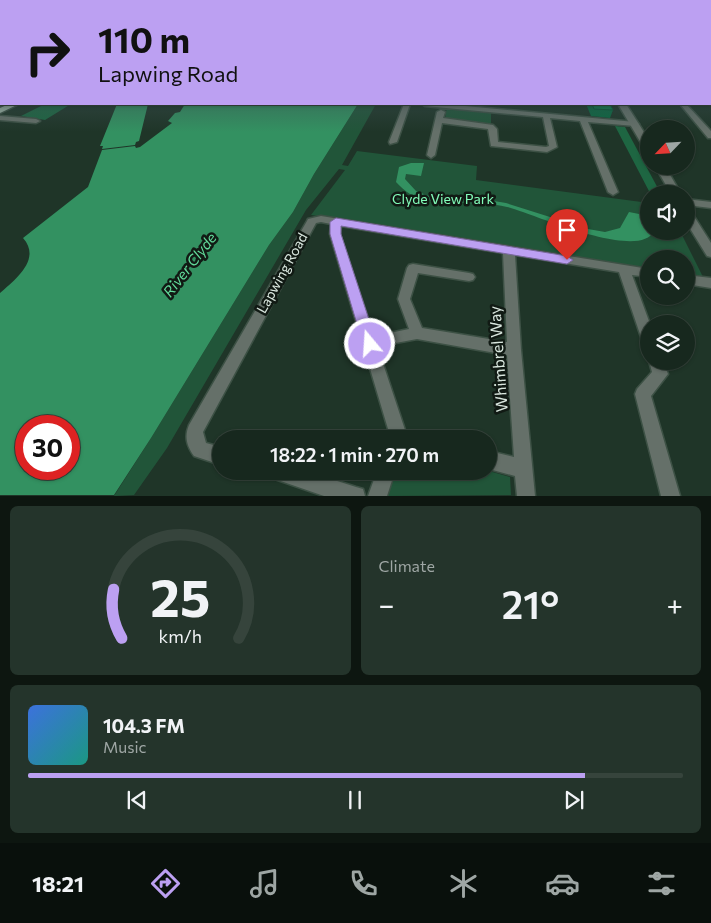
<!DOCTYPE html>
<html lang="en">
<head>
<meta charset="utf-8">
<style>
	body { margin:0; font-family:Commissioner,sans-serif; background:#24342b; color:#f1f3f6; height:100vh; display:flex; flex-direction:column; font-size:19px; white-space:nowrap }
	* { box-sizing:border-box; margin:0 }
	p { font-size:16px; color:#9ea6a4 }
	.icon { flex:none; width:28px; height:28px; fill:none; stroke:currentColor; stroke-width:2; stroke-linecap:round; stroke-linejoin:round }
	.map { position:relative; height:496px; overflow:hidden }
	.side { display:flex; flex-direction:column; gap:10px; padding:10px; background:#0d1610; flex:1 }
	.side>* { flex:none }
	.top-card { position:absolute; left:0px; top:0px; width:711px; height:105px; box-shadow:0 1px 4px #0004,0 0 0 1px #36443c; background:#bca0f2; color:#111; overflow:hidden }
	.needle { width:32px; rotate:245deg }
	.fabs { position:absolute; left:640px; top:120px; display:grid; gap:10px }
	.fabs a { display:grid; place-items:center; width:55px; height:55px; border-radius:50%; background:#17281e; box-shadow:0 1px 4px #0004,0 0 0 1px #36443c; font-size:25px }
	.speed { position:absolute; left:15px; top:415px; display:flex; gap:10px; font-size:25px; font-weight:700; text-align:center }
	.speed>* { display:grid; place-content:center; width:65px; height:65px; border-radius:50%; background:#17281e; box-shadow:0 1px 4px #0004,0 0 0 1px #36443c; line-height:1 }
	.speed .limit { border:8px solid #d22; background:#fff; color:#111 }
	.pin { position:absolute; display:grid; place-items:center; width:42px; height:42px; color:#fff; margin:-51px -21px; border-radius:50% 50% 50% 0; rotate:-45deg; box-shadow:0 0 5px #0007 }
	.pin .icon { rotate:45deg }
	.me { position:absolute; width:55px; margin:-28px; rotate:342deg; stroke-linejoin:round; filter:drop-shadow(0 0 4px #0008) }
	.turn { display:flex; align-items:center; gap:18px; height:105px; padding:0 15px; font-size:22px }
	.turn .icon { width:65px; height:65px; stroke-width:2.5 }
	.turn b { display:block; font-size:35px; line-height:42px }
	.big { font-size:38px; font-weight:600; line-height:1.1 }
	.side .widget { flex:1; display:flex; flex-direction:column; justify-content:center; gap:8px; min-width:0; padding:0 18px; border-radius:8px; background:#24342b }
	.side .dial { align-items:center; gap:0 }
	.dial svg { height:130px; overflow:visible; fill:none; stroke:#36443c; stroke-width:7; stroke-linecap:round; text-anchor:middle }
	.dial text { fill:#f1f3f6; stroke:none }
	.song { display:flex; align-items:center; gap:15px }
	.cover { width:60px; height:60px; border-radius:8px; background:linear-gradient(135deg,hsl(220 70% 55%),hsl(170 70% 35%)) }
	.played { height:5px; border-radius:2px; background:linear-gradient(90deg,#bca0f2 85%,#36443c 85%) }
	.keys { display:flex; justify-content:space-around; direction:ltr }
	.heat { display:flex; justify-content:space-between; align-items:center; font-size:28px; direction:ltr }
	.side .tiles { flex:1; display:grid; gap:10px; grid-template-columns:1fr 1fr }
	.widget:last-child { grid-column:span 2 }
	.trip { position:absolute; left:212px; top:430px; width:285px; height:50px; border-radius:25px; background:#17281e; box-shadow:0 1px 4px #0004,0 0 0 1px #36443c; font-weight:600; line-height:50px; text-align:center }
	.menu { display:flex; height:80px; justify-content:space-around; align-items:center; background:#09100c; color:#9ea6a4 }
	.menu .icon { width:35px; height:35px }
	.menu .on { color:#bca0f2 }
	.menu b { font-size:22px; color:#f1f3f6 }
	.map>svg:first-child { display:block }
</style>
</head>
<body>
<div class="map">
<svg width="711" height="496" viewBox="0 0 711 496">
	<rect width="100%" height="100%" fill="#1f3528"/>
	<g fill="#215539">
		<polygon points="358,104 376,104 342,165 348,166 357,151 477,166 476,180 649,203 649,231 680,231 703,277 686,274 686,259 649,259 649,268 311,215 345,170 339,169 306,210 167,448 134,495 114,496 151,438 269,245 293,212 314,174"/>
		<polygon points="447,107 491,112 491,124 445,119"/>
		<polygon points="394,471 489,471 510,477 511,495 385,496"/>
	</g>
	<g fill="#1e6642">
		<polygon points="45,104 71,104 45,120 21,116"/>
		<polygon points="615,126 625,127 661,194 650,193"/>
	</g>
	<g fill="#339161" fill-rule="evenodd">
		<polygon points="117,104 148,104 139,141 136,142 135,145 102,149 103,146 100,146"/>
		<path d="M185,104H202L204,106L209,104H358L314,174L293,212L269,245L151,438L114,495H0V293C15,280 42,259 23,238L88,187L102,150L135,146L136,148L140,147L172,123L168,121L175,113L180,112ZM26,426H69V469H26Z"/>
		<path d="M411,163H424L421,176L406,174L405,179L416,191L429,196L476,198L506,203L588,229L605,232L620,228L629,212L649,216V231H654C639,262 532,213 507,207C477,199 437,209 410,194C405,191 400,186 396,182L399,167Z"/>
	</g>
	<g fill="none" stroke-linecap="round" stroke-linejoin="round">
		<g stroke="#3d5145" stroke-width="3">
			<g id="minor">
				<rect x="710" y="62" width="1" height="4"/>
				<rect x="710" y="77" width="1" height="4"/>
				<rect x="710" y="95" width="1" height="5"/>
				<polygon points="404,104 410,104 397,142 390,144 389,142"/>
				<polygon points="422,104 444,104 635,122 639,124 635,126 588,122 618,192 613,195 608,192 580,121 550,118 557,147 547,152 491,146 488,129 442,123 435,155 431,158 427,155 437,112 441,110 445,112 443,118 493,125 497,129 498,142 546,147 549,146 543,117 425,106"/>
				<polygon points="680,104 686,104 711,131 711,138 708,138"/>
				<polygon points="0,116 36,119 40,121 36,123 0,120"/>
				<polygon points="686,199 711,202 711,208 686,205"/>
				<path d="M321,216L649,269V277L632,275L650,324L649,346L644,344L642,340L619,272L515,255L521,350L535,496H517L515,476L489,469V451L514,457L507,355L417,339L385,345L380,343L378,339L380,335L409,329L398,299L407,268L409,265L413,264L469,273L473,274L475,277L473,280L469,281L418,273L410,299L422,328L507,342L503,253L341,226L340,234L408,439H391L330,234L331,224L321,222L316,223L203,432L206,443L221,447V465L194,456C187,446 184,437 189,425L307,221L308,219Z"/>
				<polygon points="686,275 711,278 711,288 686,284"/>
				<polygon points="649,361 663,361 668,374 651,396 680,496 661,496 635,394 637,389 652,372"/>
				<polygon points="266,471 306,471 356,487 363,489 365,496 324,496 269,477"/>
				<polygon points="377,471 395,471 387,496 368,496"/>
			</g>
		</g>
		<g stroke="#3d5145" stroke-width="3">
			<g id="tertiary">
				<polygon points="618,104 626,104 649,140 649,151 644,148"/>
				<polygon points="655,166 665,166 681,194 671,194"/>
				<polygon points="686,209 690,210 711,243 711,257 707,256 686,222"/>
			</g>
		</g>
		<g stroke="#3d5145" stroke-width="3">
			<polygon id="primary" points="9,104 19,104 0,113 0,108"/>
		</g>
		<use href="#minor" fill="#657069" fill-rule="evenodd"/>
		<use href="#tertiary" fill="#657069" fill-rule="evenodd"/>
		<use href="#primary" fill="#9aafa1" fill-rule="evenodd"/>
	</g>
	<polygon fill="#0b6740" points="586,104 610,104 613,110 610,118 591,116"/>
	<polygon fill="#0d784a" stroke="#095434" points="592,104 610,104 613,110 594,109"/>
	<linearGradient id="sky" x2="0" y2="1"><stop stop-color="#111d16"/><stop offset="0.47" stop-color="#3c5153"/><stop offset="1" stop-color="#3c5153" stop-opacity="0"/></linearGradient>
	<rect width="711" height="132" fill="url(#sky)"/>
	<polygon fill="#bca0f2" stroke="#7a689d" points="336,218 567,256 573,260 567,264 341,226 341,234 377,344 375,348 370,350 365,348 363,344 330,234 330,222"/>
	<g text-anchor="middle" stroke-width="5" stroke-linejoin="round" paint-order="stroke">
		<g font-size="14" fill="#83fcb9" stroke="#111a14">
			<text x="443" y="204">Clyde View Park</text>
		</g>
		<g font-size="14" fill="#dae7df" stroke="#111a14">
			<text transform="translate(282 273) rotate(-61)" y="5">Lapwing Road</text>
		</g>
		<g font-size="15" font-style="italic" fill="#62dc9b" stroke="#111a14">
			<text transform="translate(190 265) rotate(-52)" y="5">River Clyde</text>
		</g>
		<g font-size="16" fill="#dae7df" stroke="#111a14">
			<text transform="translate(498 359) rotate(-94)" y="6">Whimbrel Way</text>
		</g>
	</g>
</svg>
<div class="fabs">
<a><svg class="needle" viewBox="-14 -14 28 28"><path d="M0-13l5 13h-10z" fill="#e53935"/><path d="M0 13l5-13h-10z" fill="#9ea6a4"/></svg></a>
<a><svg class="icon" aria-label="sound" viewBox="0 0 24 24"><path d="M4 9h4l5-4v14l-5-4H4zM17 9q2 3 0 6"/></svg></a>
<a><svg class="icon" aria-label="search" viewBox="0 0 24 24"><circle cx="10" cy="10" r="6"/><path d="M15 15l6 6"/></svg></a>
<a><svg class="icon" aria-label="layers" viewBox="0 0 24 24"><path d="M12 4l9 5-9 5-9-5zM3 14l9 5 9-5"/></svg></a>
</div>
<div class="speed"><div class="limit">30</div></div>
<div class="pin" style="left:567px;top:260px;background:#d93025"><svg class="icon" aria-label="arrive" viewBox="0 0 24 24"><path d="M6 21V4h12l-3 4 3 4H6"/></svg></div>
<svg class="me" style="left:370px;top:344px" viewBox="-20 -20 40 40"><circle r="17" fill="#bca0f2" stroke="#fff" stroke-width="3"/><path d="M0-11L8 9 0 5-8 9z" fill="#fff"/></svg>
<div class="trip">18:22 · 1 min · 270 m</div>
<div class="top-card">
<div class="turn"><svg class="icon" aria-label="right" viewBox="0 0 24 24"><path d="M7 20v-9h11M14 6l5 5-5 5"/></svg><div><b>110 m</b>Lapwing Road</div></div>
</div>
</div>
<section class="side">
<div class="tiles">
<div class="widget dial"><svg viewBox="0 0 100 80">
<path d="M14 69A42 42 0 1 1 86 69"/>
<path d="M14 69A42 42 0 0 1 9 39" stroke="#bca0f2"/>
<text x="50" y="56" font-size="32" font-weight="700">25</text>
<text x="50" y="72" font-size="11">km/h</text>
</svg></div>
<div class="widget"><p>Climate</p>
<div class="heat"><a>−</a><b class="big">21°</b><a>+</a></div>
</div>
<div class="widget">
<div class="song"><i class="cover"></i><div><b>104.3 FM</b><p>Music</p></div></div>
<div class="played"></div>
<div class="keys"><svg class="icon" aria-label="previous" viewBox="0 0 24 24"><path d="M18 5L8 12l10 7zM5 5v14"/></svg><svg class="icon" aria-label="pause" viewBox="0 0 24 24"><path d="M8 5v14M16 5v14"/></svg><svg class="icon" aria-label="next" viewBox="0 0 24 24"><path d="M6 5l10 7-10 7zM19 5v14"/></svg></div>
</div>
</div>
</section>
<nav class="menu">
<b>18:21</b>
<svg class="icon on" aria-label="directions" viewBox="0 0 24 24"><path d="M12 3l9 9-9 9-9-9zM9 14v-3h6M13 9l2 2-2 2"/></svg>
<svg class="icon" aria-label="music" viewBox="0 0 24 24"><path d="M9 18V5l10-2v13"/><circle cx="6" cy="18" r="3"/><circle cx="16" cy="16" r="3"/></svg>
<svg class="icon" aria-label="phone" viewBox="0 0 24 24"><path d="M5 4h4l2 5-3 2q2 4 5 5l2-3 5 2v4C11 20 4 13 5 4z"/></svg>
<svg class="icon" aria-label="climate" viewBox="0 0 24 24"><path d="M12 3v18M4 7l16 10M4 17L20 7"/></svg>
<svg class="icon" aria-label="car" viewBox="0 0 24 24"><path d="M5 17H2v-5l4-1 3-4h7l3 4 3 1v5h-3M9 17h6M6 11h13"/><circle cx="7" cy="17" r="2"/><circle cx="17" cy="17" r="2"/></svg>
<svg class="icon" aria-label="filters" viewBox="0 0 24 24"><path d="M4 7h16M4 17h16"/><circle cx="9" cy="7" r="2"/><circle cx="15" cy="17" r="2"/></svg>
</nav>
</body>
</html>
